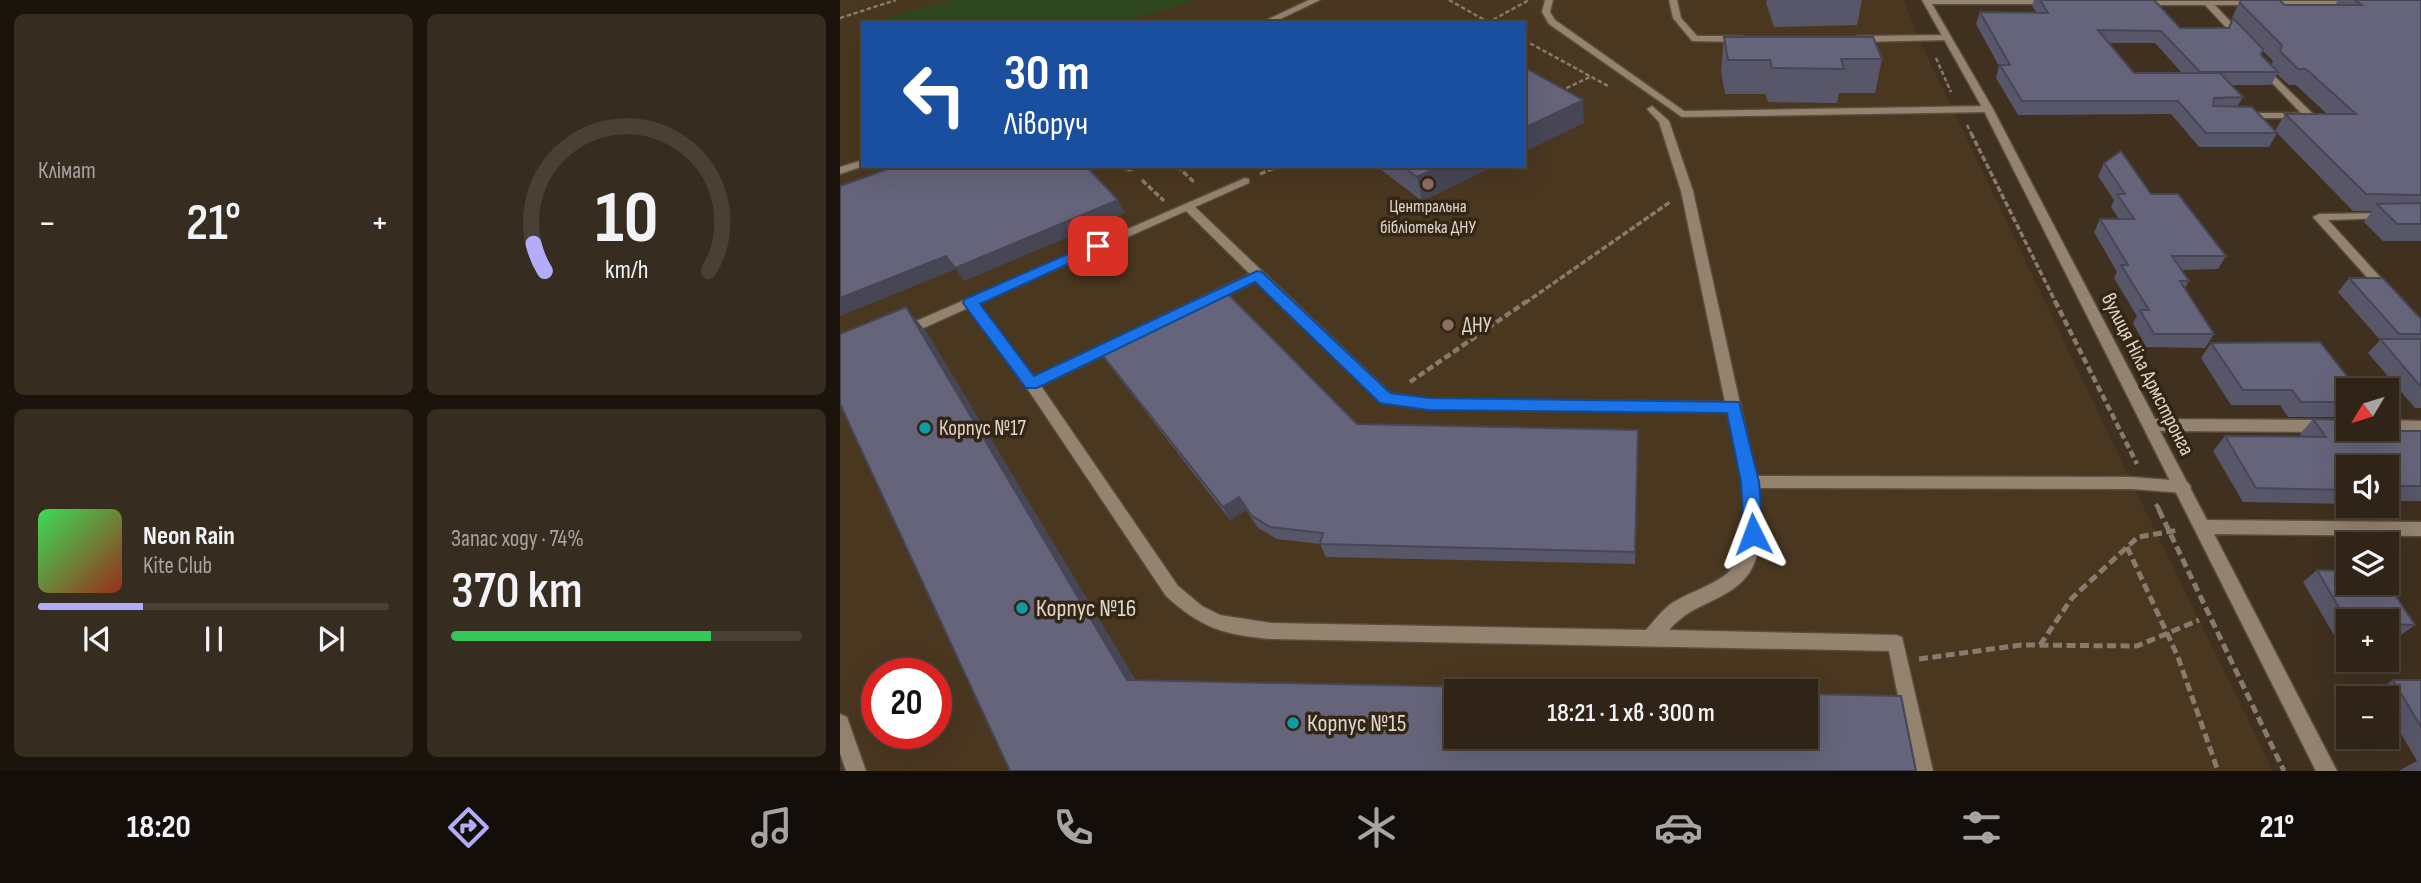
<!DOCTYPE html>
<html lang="uk">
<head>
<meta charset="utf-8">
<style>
	body { margin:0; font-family:"Sofia Sans Condensed",sans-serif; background:#372c20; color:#f1f3f6; height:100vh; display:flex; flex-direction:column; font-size:26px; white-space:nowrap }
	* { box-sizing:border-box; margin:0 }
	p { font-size:23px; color:#a7a4a1 }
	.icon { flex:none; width:38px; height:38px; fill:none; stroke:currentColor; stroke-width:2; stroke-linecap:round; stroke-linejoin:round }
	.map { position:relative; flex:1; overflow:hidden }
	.drawer { display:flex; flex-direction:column; gap:14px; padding:14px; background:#1a140d; width:840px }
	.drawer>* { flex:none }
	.banner { position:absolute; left:21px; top:21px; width:665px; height:147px; border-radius:0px; box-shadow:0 7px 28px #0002,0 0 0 2px #4a4136; background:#1a4fa0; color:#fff; overflow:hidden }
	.needle { width:46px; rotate:232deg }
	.tools { position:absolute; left:1496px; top:378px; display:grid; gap:14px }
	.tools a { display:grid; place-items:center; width:63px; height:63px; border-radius:0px; background:#2f2417; box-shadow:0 7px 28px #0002,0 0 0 2px #4a4136; font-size:35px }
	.speed { position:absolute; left:21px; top:658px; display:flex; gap:14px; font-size:35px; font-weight:700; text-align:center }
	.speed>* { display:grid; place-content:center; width:91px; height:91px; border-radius:50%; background:#2f2417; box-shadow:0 7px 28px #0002,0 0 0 2px #4a4136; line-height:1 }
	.speed .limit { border:10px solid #d22; background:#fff; color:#111 }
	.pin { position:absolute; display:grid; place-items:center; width:60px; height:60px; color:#fff; margin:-30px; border-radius:14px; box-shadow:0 4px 10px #0006 }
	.me { position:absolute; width:77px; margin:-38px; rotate:357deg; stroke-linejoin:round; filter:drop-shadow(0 0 5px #0008) }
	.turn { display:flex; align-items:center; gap:24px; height:147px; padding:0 28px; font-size:32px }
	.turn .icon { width:91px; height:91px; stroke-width:2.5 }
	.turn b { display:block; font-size:49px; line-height:60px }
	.big { font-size:52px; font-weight:600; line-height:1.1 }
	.drawer .tile { flex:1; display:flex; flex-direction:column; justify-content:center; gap:10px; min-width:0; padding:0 24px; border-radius:10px; background:#372c20 }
	.drawer .dial { align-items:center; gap:0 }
	.dial svg { height:182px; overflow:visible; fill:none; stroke:#4a4136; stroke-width:7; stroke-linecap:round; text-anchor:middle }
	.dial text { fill:#f1f3f6; stroke:none }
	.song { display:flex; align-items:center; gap:21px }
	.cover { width:84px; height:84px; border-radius:10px; background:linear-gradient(135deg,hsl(130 70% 55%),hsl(10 70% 35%)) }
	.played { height:7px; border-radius:4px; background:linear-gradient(90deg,#b3adf9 30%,#4a4136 30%) }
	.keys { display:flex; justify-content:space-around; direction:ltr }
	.heat { display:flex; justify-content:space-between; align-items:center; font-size:38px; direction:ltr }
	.charge { height:10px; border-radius:5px; background:linear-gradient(90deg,#34c759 74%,#4a4136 0) }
	.drawer .tiles { flex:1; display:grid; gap:14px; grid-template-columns:repeat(2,1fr) }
	.trip { position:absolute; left:604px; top:679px; width:374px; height:70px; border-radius:0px; background:#2f2417; box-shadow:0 7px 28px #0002,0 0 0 2px #4a4136; font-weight:600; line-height:70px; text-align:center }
	.tab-bar { display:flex; height:112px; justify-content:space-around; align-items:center; background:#130e09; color:#a7a4a1 }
	.tab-bar .icon { width:49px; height:49px }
	.tab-bar .active { color:#b3adf9 }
	.tab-bar b { font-size:32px; color:#f1f3f6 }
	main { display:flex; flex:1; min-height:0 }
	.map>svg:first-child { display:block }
</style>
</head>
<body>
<main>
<section class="drawer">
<div class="tiles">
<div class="tile"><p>Клімат</p>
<div class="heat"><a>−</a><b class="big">21°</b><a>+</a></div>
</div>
<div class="tile dial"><svg viewBox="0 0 100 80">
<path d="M14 69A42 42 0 1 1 86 69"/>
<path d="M14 69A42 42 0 0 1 9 57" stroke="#b3adf9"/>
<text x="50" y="56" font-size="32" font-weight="700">10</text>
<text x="50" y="72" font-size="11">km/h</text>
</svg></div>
<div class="tile">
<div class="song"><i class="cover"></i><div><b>Neon Rain</b><p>Kite Club</p></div></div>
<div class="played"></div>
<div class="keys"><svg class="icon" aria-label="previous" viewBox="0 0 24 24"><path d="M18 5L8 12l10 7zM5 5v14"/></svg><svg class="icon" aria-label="pause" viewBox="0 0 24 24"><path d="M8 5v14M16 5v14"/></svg><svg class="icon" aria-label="next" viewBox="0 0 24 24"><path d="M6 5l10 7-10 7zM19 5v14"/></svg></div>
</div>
<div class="tile"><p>Запас ходу · 74%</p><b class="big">370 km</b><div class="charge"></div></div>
</div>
</section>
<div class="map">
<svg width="1581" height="771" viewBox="0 0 1581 771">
	<rect width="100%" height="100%" fill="#3f301f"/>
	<path fill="#4a3720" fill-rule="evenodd" d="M0,0H1064L1079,39L1292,483L1433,771H0ZM23,23H684V166H23ZM37,674H96V733H37ZM616,691H966V737H616Z"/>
	<polygon fill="#2f481e" points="112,0 355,0 280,23 43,23 40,19"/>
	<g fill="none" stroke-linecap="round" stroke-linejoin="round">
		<g stroke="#594d3e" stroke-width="3">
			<g id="lane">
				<polygon points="469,0 480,0 432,23 420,23"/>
				<polygon points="705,0 713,0 710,12 715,20 844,111 1148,106 1153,109 1148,112 842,117 709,24 702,12"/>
				<polygon points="829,0 837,0 841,18 857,36 902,36 906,39 902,42 852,41 833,18"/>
				<polygon points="1365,1 1371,1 1404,36 1404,40 1398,40 1365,5"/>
				<polygon points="1106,35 1109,36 1109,40 1017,42 1013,39 1017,36"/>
				<polygon points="1421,63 1473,114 1473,118 1398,118 1398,114 1402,113 1461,113 1418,68 1416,66"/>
				<path d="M812,106L829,121L853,191L916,476L1292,477L1343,481L1348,483L1351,487L1348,491L1343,493L1292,489L918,488C920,521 927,563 897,586C874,604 851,605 829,630L1056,635L1062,637L1093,771H1073L1049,651L431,639C384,635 361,628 326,596L187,388L128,308L68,335H58L56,332L58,329L405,178L409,179V183L355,207L550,393L588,399L885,402L841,191L819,122L807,109ZM346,211L410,274L194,377L138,304ZM417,281L541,402L546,403L588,409L888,412C896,452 924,548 884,576C868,587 848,593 832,603C822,610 814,621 806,630L431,623L380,615L362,606L338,586L201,386Z"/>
				<polygon points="23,160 24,166 0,174 0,167"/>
				<polygon points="286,166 299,166 290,171 286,170"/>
				<polygon points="1547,213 1551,214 1551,218 1488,220 1551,289 1553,292 1551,295 1543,295 1473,217 1479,214"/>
				<polygon points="0,714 7,717 26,771 6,771 0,753"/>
			</g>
		</g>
		<g stroke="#594d3e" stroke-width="3">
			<g id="street">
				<polygon points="1082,0 1214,0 1216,2 1212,4 1092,4 1153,109 1315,419 1508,420 1508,429 1514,429 1508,432 1320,431 1367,520 1581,522 1581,536 1374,534 1497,771 1476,771 1143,109"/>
				<polygon points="1296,1 1513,1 1517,3 1513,5 1296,5"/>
				<polygon points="1547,420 1581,421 1581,433 1542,430 1547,429"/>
			</g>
		</g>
		<g stroke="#887b6d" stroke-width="2.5" stroke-dasharray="4.5 2.5" stroke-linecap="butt">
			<polyline points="609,0 648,22"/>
			<polyline points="0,18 56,0"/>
			<polyline points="647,23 689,0"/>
			<polyline points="684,40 770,87"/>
			<polyline points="1096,58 1111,92"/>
			<polyline points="720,91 750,77"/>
			<polyline points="1127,125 1132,135"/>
		</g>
		<g stroke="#887b6d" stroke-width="3.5" stroke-dasharray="6 2.5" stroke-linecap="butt">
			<polyline points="1131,133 1216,303"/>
			<polyline points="337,166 355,183"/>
			<polyline points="420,174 439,166"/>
			<polyline points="302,180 324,201"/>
			<polyline points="685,303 830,202"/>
		</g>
		<g stroke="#887b6d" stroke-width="4.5" stroke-dasharray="7 3.5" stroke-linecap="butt">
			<polyline points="1215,301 1297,464"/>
			<polyline points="570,382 687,301"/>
			<polyline points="1316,504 1320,511"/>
		</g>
		<g stroke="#887b6d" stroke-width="5" stroke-dasharray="9 4.5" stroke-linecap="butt">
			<polyline points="1319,510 1444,771"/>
			<polyline points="1287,547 1338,657 1378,771"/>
			<polyline points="1200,645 1232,598 1298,537 1339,530"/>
			<polyline points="1079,659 1181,645 1297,646 1359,620"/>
		</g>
		<use href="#lane" fill="#94836f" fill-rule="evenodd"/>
		<use href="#street" fill="#94836f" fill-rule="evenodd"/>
	</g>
	<g fill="#585669" fill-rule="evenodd">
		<polygon points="927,0 1022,0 1017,25 934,27 926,3"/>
		<path d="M1194,0H1200L1340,28H1388L1400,0H1439L1445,5H1495L1498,0H1581V241H1543L1524,222L1532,211H1513L1435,131L1445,114H1487L1456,85H1449L1437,74L1431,85H1392L1403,97L1397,107L1437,133L1429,147H1359L1331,114L1178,115L1156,78L1159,66L1136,24L1140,12H1196L1192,6ZM1269,43H1315L1342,73H1294ZM1423,51L1433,61L1431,65L1421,55Z"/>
		<polygon points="884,37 1042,59 1035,93 999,93 997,103 928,102 925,94 885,94 881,71"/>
		<polygon points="1264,163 1311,194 1386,256 1378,269 1341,270 1349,281 1345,288 1374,334 1365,348 1306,347 1293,323 1297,316 1274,278 1277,272 1254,232 1260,219 1279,219 1271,207 1274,200 1258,176"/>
		<polygon points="536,166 654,166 582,201"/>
		<polygon points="1509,278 1581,319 1581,408 1575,408 1528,353 1540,340 1498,292"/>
		<polygon points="1371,343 1508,390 1508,419 1508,417 1448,417 1440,405 1391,405 1361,358"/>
		<polygon points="260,352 517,424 798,430 795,564 486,557 480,544 437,539 418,528 406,510 390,520 269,365"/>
		<polygon points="1473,419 1550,431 1581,431 1581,501 1547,501 1547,467 1508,467 1508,503 1507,504 1403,502 1373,451 1385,436 1462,437 1460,434"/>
		<polygon points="1477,570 1575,625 1558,637 1547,636 1547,621 1508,621 1508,635 1494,635 1463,582"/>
		<polygon points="1553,680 1581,680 1581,771 1561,771 1560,770 1577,761 1547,710 1547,698 1540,698 1536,691"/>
	</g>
	<g fill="#474655">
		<polygon points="743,100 744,123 684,152 684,128"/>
		<polygon points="601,166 654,166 582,201 577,177"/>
		<polygon points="278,200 285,213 124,281 116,269 0,316 0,298 106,256"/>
		<polygon points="66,307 88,334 309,702 287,680"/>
		<polygon points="399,497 406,510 390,520 383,507"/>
	</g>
	<g fill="#66647a" stroke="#474655" stroke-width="2">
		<polygon points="1200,0 1314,0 1340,28 1389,28 1393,18 1423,49 1421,55 1438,72 1360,72 1321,31 1258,30 1294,73 1380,73 1403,97 1374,98 1373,106 1412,107 1437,133 1366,133 1338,101 1182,101 1160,65 1170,65 1140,12 1208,13"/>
		<polygon points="1401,0 1439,0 1445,5 1522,5 1515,0 1581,0 1581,195 1526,194 1445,114 1516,114 1466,69 1458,69 1440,51 1442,45 1400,3"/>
		<polygon points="884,37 1033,37 1042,59 1001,59 1004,69 932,68 930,60 888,60"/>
		<polygon points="684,67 743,100 684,128"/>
		<polygon points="1281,151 1311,194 1338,194 1386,256 1332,256 1349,281 1340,281 1374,334 1314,334 1300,310 1309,310 1281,265 1288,265 1260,219 1294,219 1277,194 1285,194 1264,163"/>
		<polygon points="56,166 246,166 278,200 115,268 106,256 0,298 0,186"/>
		<polygon points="562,166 601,166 577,177"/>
		<polygon points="1581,203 1581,224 1557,224 1537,204"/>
		<polygon points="1509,278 1543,278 1581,319 1581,334 1559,334"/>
		<polygon points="385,291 517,424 798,430 795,552 480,544 483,533 430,527 411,515 399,497 383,507 260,352"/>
		<polygon points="66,307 287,680 841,691 616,691 616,737 966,737 966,694 1061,696 1076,771 170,771 0,404 0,334"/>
		<polygon points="1540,339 1581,339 1581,387"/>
		<polygon points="1480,342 1518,390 1508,390 1508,402 1461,402 1452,390 1403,390 1371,343"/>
		<polygon points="1473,419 1508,420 1508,429 1547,429 1547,427 1550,431 1581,431 1581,486 1547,486 1547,467 1508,467 1508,490 1416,488 1385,436 1486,437"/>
		<polygon points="1477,570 1508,571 1508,583 1547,583 1575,625 1547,624 1547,621 1508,621 1508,623"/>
		<polygon points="1553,680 1581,680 1581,727"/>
	</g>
	<polygon fill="#1a73e8" stroke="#114b97" stroke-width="2" points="258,241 265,246 263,248 140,304 194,376 417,271 422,272 550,393 589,398 899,402 919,482 923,534 920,539 913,542 907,539 904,534 901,482 887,413 589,410 546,404 540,403 415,282 197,388 186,388 123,303 125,299"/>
	<g fill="#8d6e63" stroke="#342615" stroke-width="2.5">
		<circle cx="588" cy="184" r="7"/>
		<circle cx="608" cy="325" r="7"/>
	</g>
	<g fill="#0f9aa8" stroke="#342615" stroke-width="2.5">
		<circle cx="85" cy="428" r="7"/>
		<circle cx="182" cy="608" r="7"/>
		<circle cx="453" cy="723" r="7"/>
	</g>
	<g text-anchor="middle" stroke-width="7" stroke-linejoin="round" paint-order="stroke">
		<g font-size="18" fill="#e0d6cc" stroke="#342615">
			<text x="588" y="212">Центральна<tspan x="588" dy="21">бібліотека ДНУ</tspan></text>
		</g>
		<g font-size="21" fill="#e0d6cc" stroke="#342615" text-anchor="start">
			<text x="622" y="332">ДНУ</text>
			<text x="99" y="435">Корпус №17</text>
		</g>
		<g font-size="21" fill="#e0d6cc" stroke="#342615">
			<text transform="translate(1308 374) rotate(63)" y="7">вулиця Ніла Армстронга</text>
		</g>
		<g font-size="24" fill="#e0d6cc" stroke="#342615" text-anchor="start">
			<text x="196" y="616">Корпус №16</text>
			<text x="467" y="731">Корпус №15</text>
		</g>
	</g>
</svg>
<div class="tools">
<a><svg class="needle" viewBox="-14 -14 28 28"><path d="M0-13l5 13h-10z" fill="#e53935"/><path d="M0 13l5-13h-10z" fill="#a7a4a1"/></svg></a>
<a><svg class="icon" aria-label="sound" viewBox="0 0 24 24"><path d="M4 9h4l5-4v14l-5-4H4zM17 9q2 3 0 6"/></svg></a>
<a><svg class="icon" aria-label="layers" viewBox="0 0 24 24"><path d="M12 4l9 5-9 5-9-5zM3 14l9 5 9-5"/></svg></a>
<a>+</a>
<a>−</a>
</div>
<div class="speed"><div class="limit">20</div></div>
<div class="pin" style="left:258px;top:246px;background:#d93025"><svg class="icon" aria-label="arrive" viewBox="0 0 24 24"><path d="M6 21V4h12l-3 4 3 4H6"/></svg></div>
<svg class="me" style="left:913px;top:534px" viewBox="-20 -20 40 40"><path d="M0-17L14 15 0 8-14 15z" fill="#1a73e8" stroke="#fff" stroke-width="4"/></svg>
<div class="trip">18:21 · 1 хв · 300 m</div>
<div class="banner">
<div class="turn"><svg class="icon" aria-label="left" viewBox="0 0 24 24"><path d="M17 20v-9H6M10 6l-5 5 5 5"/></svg><div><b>30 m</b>Ліворуч</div></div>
</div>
</div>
</main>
<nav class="tab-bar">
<b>18:20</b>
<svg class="icon active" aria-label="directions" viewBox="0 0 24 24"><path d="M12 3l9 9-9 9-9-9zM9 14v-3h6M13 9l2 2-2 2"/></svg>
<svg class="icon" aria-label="music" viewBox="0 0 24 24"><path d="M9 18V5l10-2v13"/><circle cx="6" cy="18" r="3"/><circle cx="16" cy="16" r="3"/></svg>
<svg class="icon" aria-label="phone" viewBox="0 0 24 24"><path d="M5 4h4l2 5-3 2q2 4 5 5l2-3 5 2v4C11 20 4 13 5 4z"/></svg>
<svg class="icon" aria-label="climate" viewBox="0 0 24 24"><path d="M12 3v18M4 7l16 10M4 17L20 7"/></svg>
<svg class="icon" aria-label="car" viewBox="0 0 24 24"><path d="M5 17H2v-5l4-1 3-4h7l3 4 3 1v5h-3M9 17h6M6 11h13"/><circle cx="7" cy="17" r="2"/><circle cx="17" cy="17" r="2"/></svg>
<svg class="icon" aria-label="filters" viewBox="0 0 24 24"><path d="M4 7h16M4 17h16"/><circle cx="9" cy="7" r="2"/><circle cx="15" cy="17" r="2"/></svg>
<b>21°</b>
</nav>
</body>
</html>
